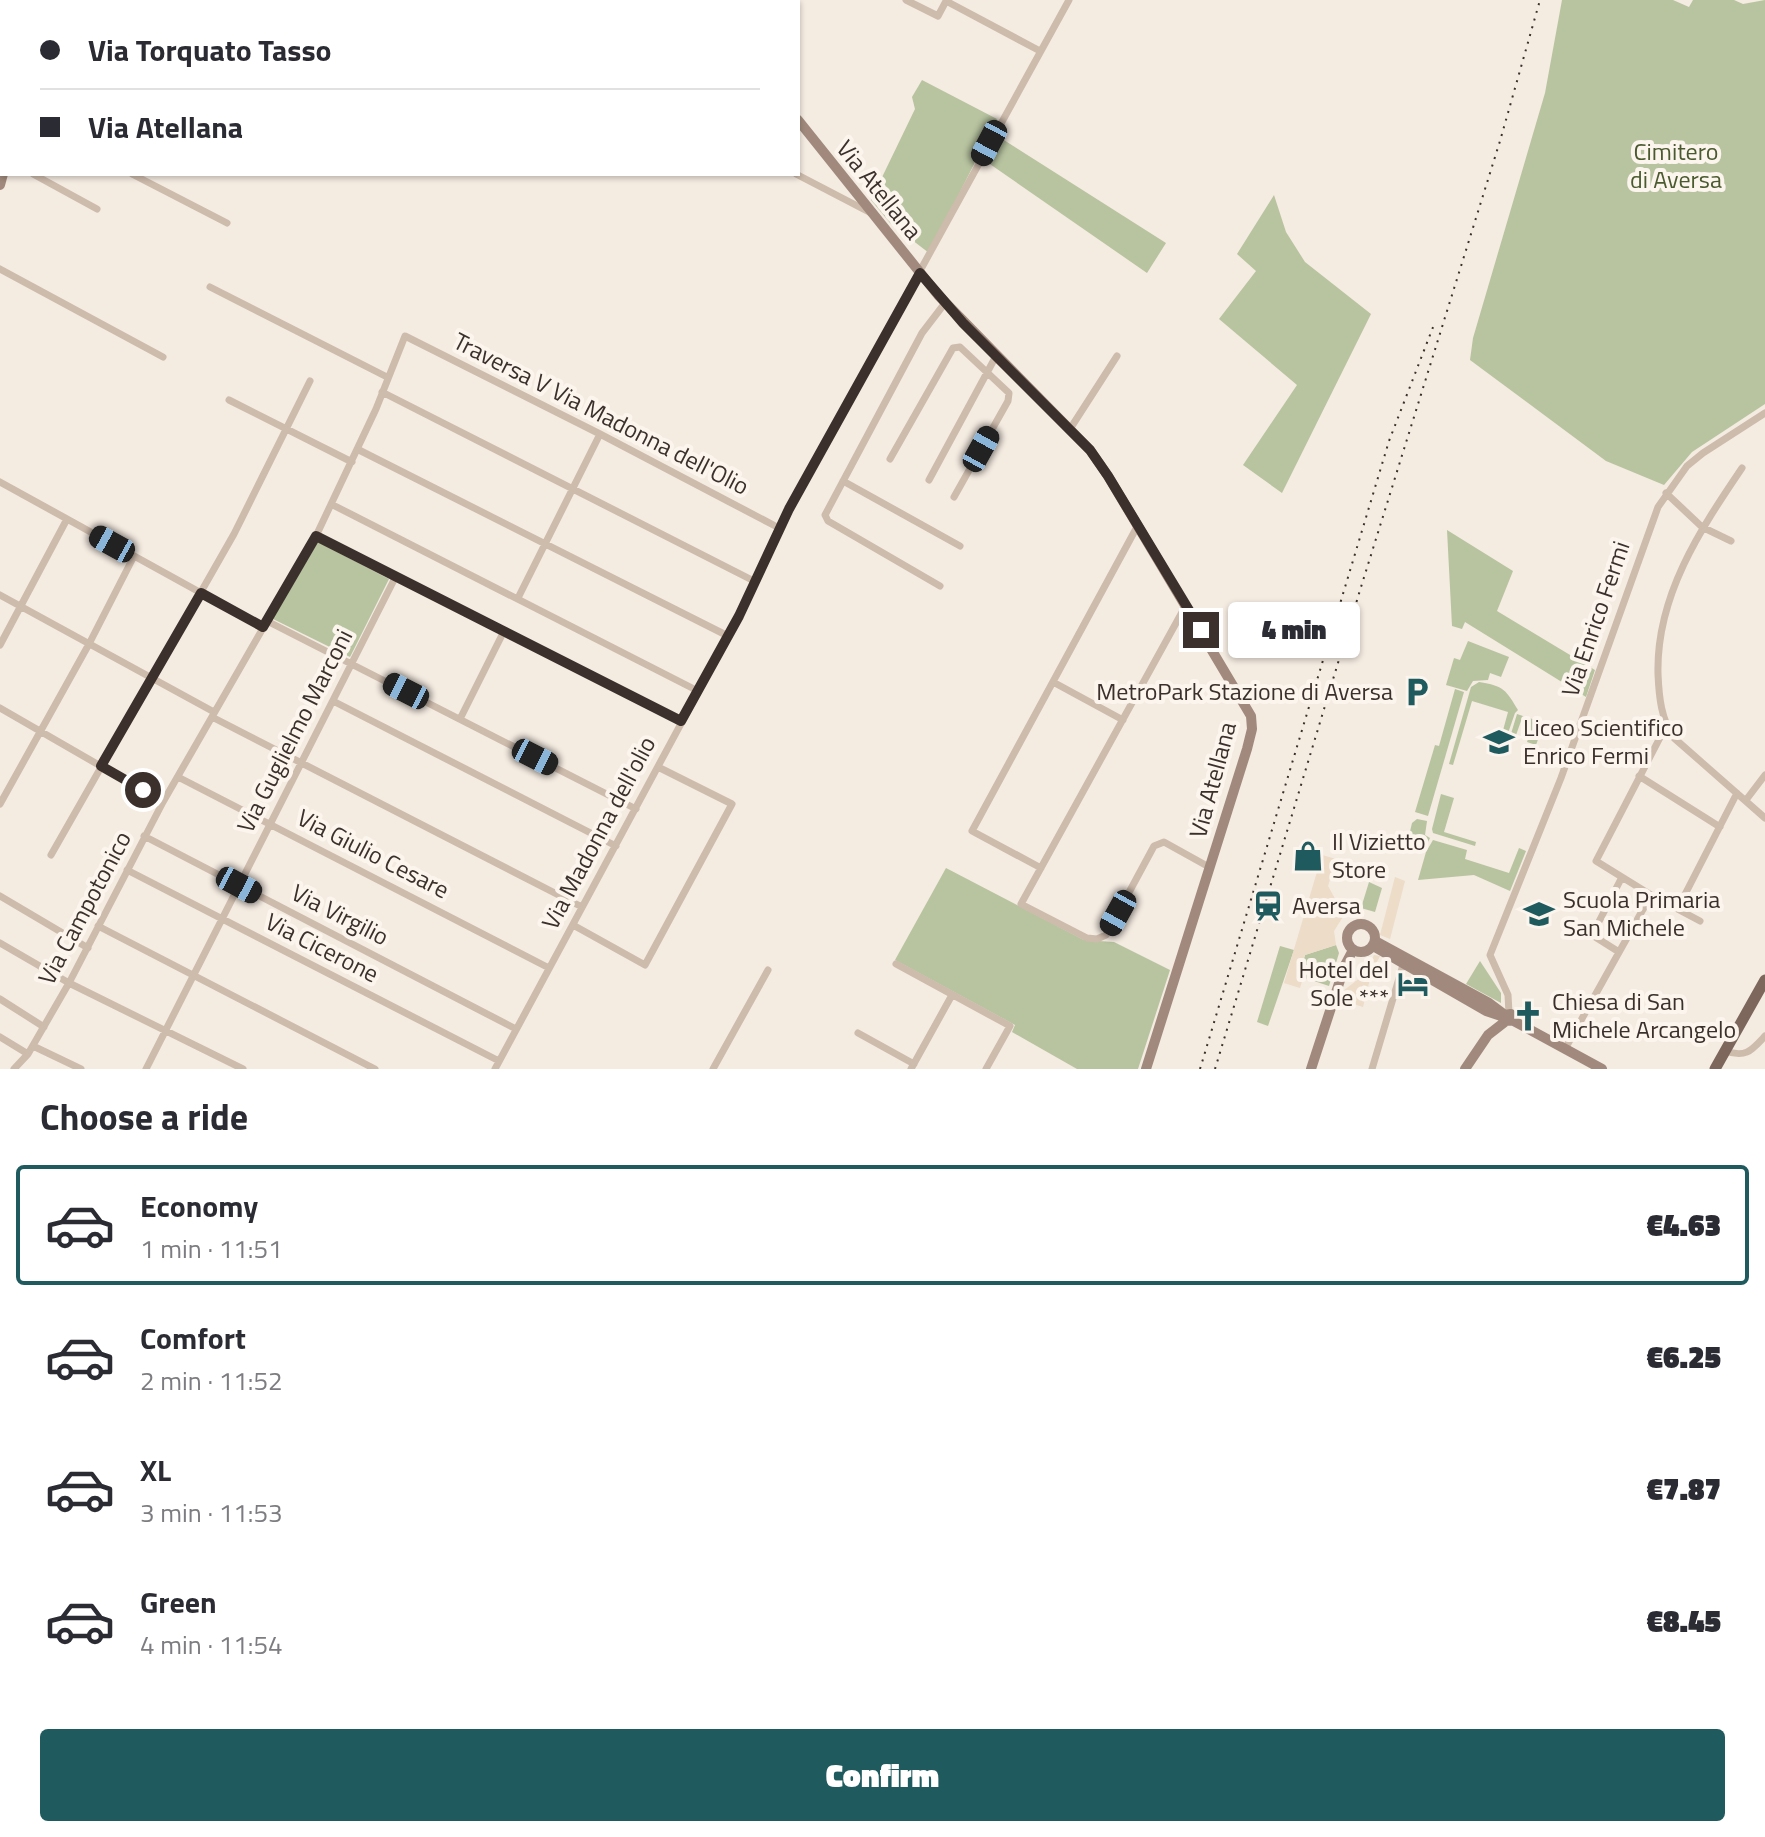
<!DOCTYPE html>
<meta charset="utf-8">
<style>
body{margin:0;font-family:"Titillium Web",sans-serif;background:#f7f7f7;color:#2b2b33;height:100vh;display:flex;flex-direction:column;font-size:30px;white-space:nowrap}
*{box-sizing:border-box;margin:0}
p{font-size:26px;color:#7c7c81}
.icon{flex:none;width:44px;height:44px;fill:none;stroke:currentColor;stroke-width:2;stroke-linecap:round;stroke-linejoin:round}
.map{position:relative;height:1069px;overflow:hidden}
.sheet{display:flex;flex-direction:column;background:#fff;flex:1}
.sheet>*{flex:none}
.top-card{position:absolute;left:0px;top:0px;width:800px;height:176px;box-shadow:0 2px 6px #0004;display:grid;align-content:center;height:176px;padding:0 40px;background:#fff}
.end{position:absolute;width:36px;height:36px;margin:-18px;border:10px solid #3b302b;background:#fff;box-shadow:0 0 0 4px #fff}
.from{border-radius:50%}
.bubble{position:absolute;height:56px;border-radius:8px;background:#fff;box-shadow:0 2px 6px #0004;font-size:26px;font-weight:800;line-height:56px;text-align:center}
.car{position:absolute;width:24px;height:48px;margin:-24px -12px;border-radius:10px;box-shadow:0 0 6px 2px #0007;background:linear-gradient(#222 24%,#8ab4d8 0 40%,#222 0 76%,#8ab4d8 0 86%,#222 0)}
.top-card b{display:flex;align-items:center;gap:28px;height:76px;font-size:30px}
.top-card b+b{border-top:2px solid #e1e1e2}
.top-card i{width:20px;height:20px;background:#2b2b33}
ul{padding:0;list-style:none}
li{display:flex;align-items:center;gap:24px;height:120px;margin:0 16px 12px;padding:0 24px;border:4px solid transparent;border-radius:8px}
li div{flex:1}
li b{display:block;font-size:30px}
li em{font-style:normal;font-weight:800}
li.on{border-color:#1f5a5e}
li>.icon{width:72px;height:72px;stroke-width:1.5}
h2{padding:0 40px;font-size:36px;line-height:96px}
.button{display:flex;gap:16px;margin-top:auto;padding:16px 40px}
.button a{flex:1;height:92px;border-radius:8px;background:#1f5a5e;color:#fff;font-size:32px;font-weight:800;line-height:92px;text-align:center}
.map>svg:first-child{display:block}
.green{fill:#b8c4a0}
.plaza{fill:#ecdcc8}
.lines{fill:none;stroke-linecap:round;stroke-linejoin:round}
.street{stroke:#cdbbac;stroke-width:7}
.secondary{stroke:#a18a7d;stroke-width:10}
.primary{stroke:#7d675c;stroke-width:11}
.rail{stroke:#3b302b;stroke-width:2;stroke-dasharray:2 6;stroke-linecap:butt}
.route{stroke:#3b302b;stroke-width:10}
.labels{text-anchor:middle;stroke-width:8;stroke-linejoin:round;paint-order:stroke}
.park-label{font-size:24px;fill:#4a5a2e;stroke:#fbf5ee}
.street-label{font-size:24px;fill:#3b302b;stroke:#fbf5ee}
.poi-label{font-size:24px;fill:#3b302b;stroke:#fbf5ee;text-anchor:start}
</style>
<div class="map">
<svg width="1765" height="1069" viewBox="0 0 1765 1069">
<rect width="100%" height="100%" fill="#f4ebe1"/>
<path class="green" d="M 1562,0 L 1673,0 L 1689,7 L 1693,0 L 1734,0 L 1743,4 L 1765,0 L 1765,404 L 1692,452 L 1664,485 L 1606,461 L 1470,360 L 1473,338 L 1545,93 Z
M 922,80 L 997,119 L 929,253 L 890,223 L 871,200 L 915,109 L 912,97 Z
M 996,135 L 1166,243 L 1147,273 L 984,160 Z
M 1274,195 L 1286,232 L 1305,262 L 1371,314 L 1282,493 L 1243,465 L 1297,385 L 1219,319 L 1256,271 L 1237,254 Z
M 1447,530 L 1513,571 L 1497,611 L 1595,670 L 1586,697 L 1465,622 L 1462,629 L 1452,626 Z
M 318,542 L 389,579 L 350,657 L 273,619 Z
M 1468,641 L 1509,657 L 1501,677 L 1490,673 L 1488,680 L 1473,681 L 1467,691 L 1446,685 L 1454,658 L 1460,660 Z
M 1479,682 C 1504,686 1506,690 1518,710 L 1515,713 L 1507,736 L 1502,734 L 1508,712 L 1472,701 L 1453,765 L 1449,764 L 1471,687 Z
M 1455,689 L 1464,692 L 1428,816 L 1415,812 L 1435,745 L 1439,746 Z
M 1517,714 L 1557,727 L 1553,739 L 1552,731 L 1542,728 L 1536,745 L 1527,742 L 1531,730 L 1528,729 L 1529,724 L 1521,721 L 1515,738 L 1510,737 Z
M 1441,794 L 1454,798 L 1444,832 L 1476,842 L 1475,846 L 1433,833 L 1432,829 Z
M 1417,819 L 1427,821 L 1425,835 L 1430,838 L 1424,850 L 1407,844 L 1412,823 Z
M 1433,840 L 1467,850 L 1465,859 L 1509,873 L 1519,848 L 1526,851 L 1510,891 L 1474,875 L 1418,880 L 1426,852 Z
M 946,868 L 1084,940 L 1114,942 L 1170,970 L 1138,1069 L 1077,1069 L 1012,1032 L 1015,1025 L 895,960 Z
M 1369,882 L 1382,888 L 1375,912 L 1361,908 Z
M 1336,945 L 1339,953 L 1329,986 L 1299,976 L 1305,955 Z
M 1280,946 L 1294,950 L 1268,1026 L 1257,1022 Z
M 1480,961 L 1501,993 L 1501,1003 L 1466,984 Z"/>
<path class="plaza" d="M 1322,855 L 1336,859 L 1328,886 L 1344,915 L 1334,931 L 1336,945 L 1305,955 L 1299,976 L 1303,978 L 1300,988 L 1284,983 Z
M 1395,877 L 1405,881 L 1390,939 L 1380,935 Z
M 1374,955 L 1380,956 L 1372,971 L 1363,1007 L 1341,1000 L 1343,991 L 1365,974 Z"/>
<g class="lines">
<path class="street" d="M 78,0 L 82,2
M 468,0 L 471,2
M 906,0 L 938,16 L 946,1 L 1040,51
M 541,2 L 542,0
M 755,2 L 756,0
M 33,174 L 97,209
M 132,174 L 227,223
M 796,174 L 869,212
M 0,269 L 163,357
M 210,287 L 387,377
M 382,392 L 754,581
M 229,400 L 352,462
M 1070,429 L 1117,356
M 357,449 L 728,636
M 890,459 L 953,348 L 960,347 L 1009,393 L 1008,401 L 954,497
M 1742,468 C 1700,530 1656,596 1658,674 C 1659,697 1661,719 1674,738 L 1765,818
M 929,480 L 996,356
M 843,481 L 960,546
M 0,482 L 263,627
M 1666,493 L 1702,527 L 1731,541
M 331,504 L 698,691
M 396,576 L 681,721
M 940,586 L 828,521 L 825,515 L 922,333 L 945,303
M 0,595 L 214,712
M 518,598 L 600,434
M 1186,605 L 1021,904 L 1087,938 L 1097,939 L 1106,935 L 1154,846 L 1164,842 L 1209,867
M 267,621 L 636,809
M 0,645 L 67,519
M 1053,682 L 1123,720
M 333,701 L 616,846
M 0,708 L 163,802
M 212,717 L 582,907
M 460,719 L 504,631
M 1666,726 L 1596,861 L 1651,895 L 1700,921
M 1639,776 L 1720,827
M 178,777 L 549,968
M 1746,800 L 1765,775
M 0,804 L 89,644 L 134,556
M 144,836 L 516,1029
M 51,855 L 234,534 L 310,381
M 1041,868 L 972,831 L 1138,525
M 127,870 L 499,1061
M 0,896 L 88,948
M 1678,908 L 1737,793
M 573,925 L 645,965 L 732,804 L 658,767
M 98,926 L 375,1069
M 0,943 L 69,983 L 243,1069
M 1619,952 L 1592,935 L 1622,877
M 896,964 L 1010,1026 L 986,1069
M 0,999 L 44,1027
M 1509,1013 L 1508,995 L 1490,955 L 1561,778 L 1658,507 L 1687,466 L 1703,453 L 1765,413
M 858,1033 L 914,1064
M 0,1037 L 28,1054
M 33,1046 L 81,1069
M 1565,1049 L 1651,895
M 1725,1051 C 1746,1058 1751,1051 1765,1036
M 14,1069 L 28,1054 L 69,983 L 163,802 L 316,536 L 376,409 L 405,336 L 600,434 L 779,528
M 146,1069 L 396,576 L 316,536
M 495,1069 L 739,616 L 789,509 L 1069,0
M 713,1069 L 768,970
M 911,1069 L 952,995
M 1372,1069 L 1403,965"/>
<path class="secondary" d="M 705,0 L 706,2
M 33,2 L 33,0
M 798,120 L 938,295 L 1090,450 L 1108,476 L 1251,716 L 1252,729 L 1247,749 L 1146,1069
M 0,185 L 3,174
M1347 938a14 14 0 1 1 28 0a14 14 0 1 1-28 0Z
M 1375,941 L 1489,1003 L 1505,1015 L 1511,1014 L 1512,1020 L 1506,1021 L 1505,1015
M 1373,946 L 1486,1011 L 1501,1016
M 1512,1020 L 1602,1069
M 1311,1069 L 1345,965 L 1353,950
M 1465,1069 L 1488,1035 L 1506,1021"/>
<path class="primary" d="M 1715,1069 L 1765,980"/>
<path class="rail" d="M 1200,1069 L 1389,441 L 1435,322
M 1215,1069 L 1361,587 L 1500,141 L 1540,0"/>
</g>
<g class="lines">
<path class="route" d="M 143,790 L 101,766 L 201,593 L 263,627 L 316,536 L 681,721 L 739,616 L 789,509 L 920,273 L 963,323 L 1090,450 L 1108,476 L 1201,630"/>
</g>
<defs>
<g id="parking-bare" transform="scale(2.4)"><path d="M-3.5-5.5H1a3.5 3.5 0 0 1 0 7H-1V5.5H-3.5ZM-1-3.4V-.6H.8a1.4 1.4 0 0 0 0-2.8Z" fill="#1f5a5e" stroke="#fbf5ee" stroke-width="2.5" paint-order="stroke"/></g>
<g id="school-bare" transform="scale(2.4)"><path d="M0-5L7-2L0 1L-7-2ZM-4 1L0 2.5L4 1V4Q0 6-4 4Z" fill="#1f5a5e" stroke="#fbf5ee" stroke-width="2.5" paint-order="stroke"/></g>
<g id="shop-bare" transform="scale(2.4)"><path d="M-5-2.5h2.3a2.7 3.5 0 0 1 5.4 0H5L5.5 6h-11ZM-1.5-2.5h3a1.5 2.3 0 0 0-3 0Z" fill="#1f5a5e" stroke="#fbf5ee" stroke-width="2.5" paint-order="stroke"/></g>
<g id="station-bare" transform="scale(2.4)"><path d="M-3-6H3Q5-6 5-4V2Q5 4 3 4L4.5 6H3L1.5 4h-3L-3 6H-4.5L-3 4Q-5 4-5 2V-4Q-5-6-3-6ZM-3.5-4v3h7v-3ZM-3.5 1v1.5H-2V1ZM2 1v1.5H3.5V1Z" fill="#1f5a5e" stroke="#fbf5ee" stroke-width="2.5" paint-order="stroke"/></g>
<g id="hotel-bare" transform="scale(2.4)"><path d="M-6-4.5h1.5V1H6V5H4.5V3h-9V5H-6ZM-4 0a1.8 1.8 0 1 1 3.6 0ZM.5 0V-2.5h3Q6-2.5 6 0Z" fill="#1f5a5e" stroke="#fbf5ee" stroke-width="2.5" paint-order="stroke"/></g>
<g id="church-bare" transform="scale(2.4)"><path d="M-1.2-6h2.4v3.5h3.3v2.4h-3.3V6h-2.4V-.1h-3.3v-2.4h3.3Z" fill="#1f5a5e" stroke="#fbf5ee" stroke-width="2.5" paint-order="stroke"/></g>
</defs>
<g fill-rule="evenodd">
<use href="#parking-bare" x="1417" y="692"/>
<use href="#school-bare" x="1499" y="742"/>
<use href="#shop-bare" x="1308" y="856"/>
<use href="#station-bare" x="1268" y="906"/>
<use href="#school-bare" x="1539" y="914"/>
<use href="#hotel-bare" x="1413" y="984"/>
<use href="#church-bare" x="1528" y="1016"/>
</g>
<g class="labels">
<g class="park-label">
<text x="1676" y="160">Cimitero<tspan x="1676" dy="28">di Aversa</tspan></text>
</g>
<g class="street-label">
<text transform="translate(879 190) rotate(51)" y="8">Via Atellana</text>
<text transform="translate(601 414) rotate(27)" y="8">Traversa V Via Madonna dell'Olio</text>
<text transform="translate(1596 619) rotate(-71)" y="8">Via Enrico Fermi</text>
<text transform="translate(295 731) rotate(-63)" y="8">Via Guglielmo Marconi</text>
<text transform="translate(1213 780) rotate(-75)" y="8">Via Atellana</text>
<text transform="translate(599 833) rotate(-62)" y="8">Via Madonna dell'olio</text>
<text transform="translate(373 854) rotate(27)" y="8">Via Giulio Cesare</text>
<text transform="translate(85 908) rotate(-62)" y="8">Via Campotonico</text>
<text transform="translate(340 915) rotate(27)" y="8">Via Virgilio</text>
<text transform="translate(322 948) rotate(27)" y="8">Via Cicerone</text>
</g>
<g class="poi-label">
<text x="1393" y="700" text-anchor="end">MetroPark Stazione di Aversa</text>
<text x="1523" y="736">Liceo Scientifico<tspan x="1523" dy="28">Enrico Fermi</tspan></text>
<text x="1332" y="850">Il Vizietto<tspan x="1332" dy="28">Store</tspan></text>
<text x="1563" y="908">Scuola Primaria<tspan x="1563" dy="28">San Michele</tspan></text>
<text x="1292" y="914">Aversa</text>
<text x="1389" y="978" text-anchor="end">Hotel del<tspan x="1389" dy="28">Sole ***</tspan></text>
<text x="1552" y="1010">Chiesa di San<tspan x="1552" dy="28">Michele Arcangelo</tspan></text>
</g>
</g>
</svg>
<i class="end from" style="left:143px;top:790px"></i>
<i class="end" style="left:1201px;top:630px"></i>
<div class="bubble" style="left:1228px;top:602px;width:132px">4 min</div>
<i class="car" style="left:989px;top:143px;rotate:208deg"></i>
<i class="car" style="left:981px;top:449px;rotate:29deg"></i>
<i class="car" style="left:112px;top:544px;rotate:299deg"></i>
<i class="car" style="left:406px;top:691px;rotate:297deg"></i>
<i class="car" style="left:535px;top:757px;rotate:117deg"></i>
<i class="car" style="left:239px;top:885px;rotate:118deg"></i>
<i class="car" style="left:1118px;top:913px;rotate:209deg"></i>
<div class="top-card">
<b><i class="from"></i>Via Torquato Tasso</b>
<b><i></i>Via Atellana</b>
</div>
</div>
<section class="sheet">
<h2>Choose a ride</h2>
<ul>
<li class="on"><svg class="icon" aria-label="car" viewBox="0 0 24 24"><path d="M5 17H2v-5l4-1 3-4h7l3 4 3 1v5h-3M9 17h6M6 11h13"/><circle cx="7" cy="17" r="2"/><circle cx="17" cy="17" r="2"/></svg><div><b>Economy</b><p>1 min · 11:51</p></div><em>€4.63</em></li>
<li><svg class="icon" aria-label="car" viewBox="0 0 24 24"><path d="M5 17H2v-5l4-1 3-4h7l3 4 3 1v5h-3M9 17h6M6 11h13"/><circle cx="7" cy="17" r="2"/><circle cx="17" cy="17" r="2"/></svg><div><b>Comfort</b><p>2 min · 11:52</p></div><em>€6.25</em></li>
<li><svg class="icon" aria-label="car" viewBox="0 0 24 24"><path d="M5 17H2v-5l4-1 3-4h7l3 4 3 1v5h-3M9 17h6M6 11h13"/><circle cx="7" cy="17" r="2"/><circle cx="17" cy="17" r="2"/></svg><div><b>XL</b><p>3 min · 11:53</p></div><em>€7.87</em></li>
<li><svg class="icon" aria-label="car" viewBox="0 0 24 24"><path d="M5 17H2v-5l4-1 3-4h7l3 4 3 1v5h-3M9 17h6M6 11h13"/><circle cx="7" cy="17" r="2"/><circle cx="17" cy="17" r="2"/></svg><div><b>Green</b><p>4 min · 11:54</p></div><em>€8.45</em></li>
</ul>
<div class="button"><a>Confirm</a></div>
</section>
